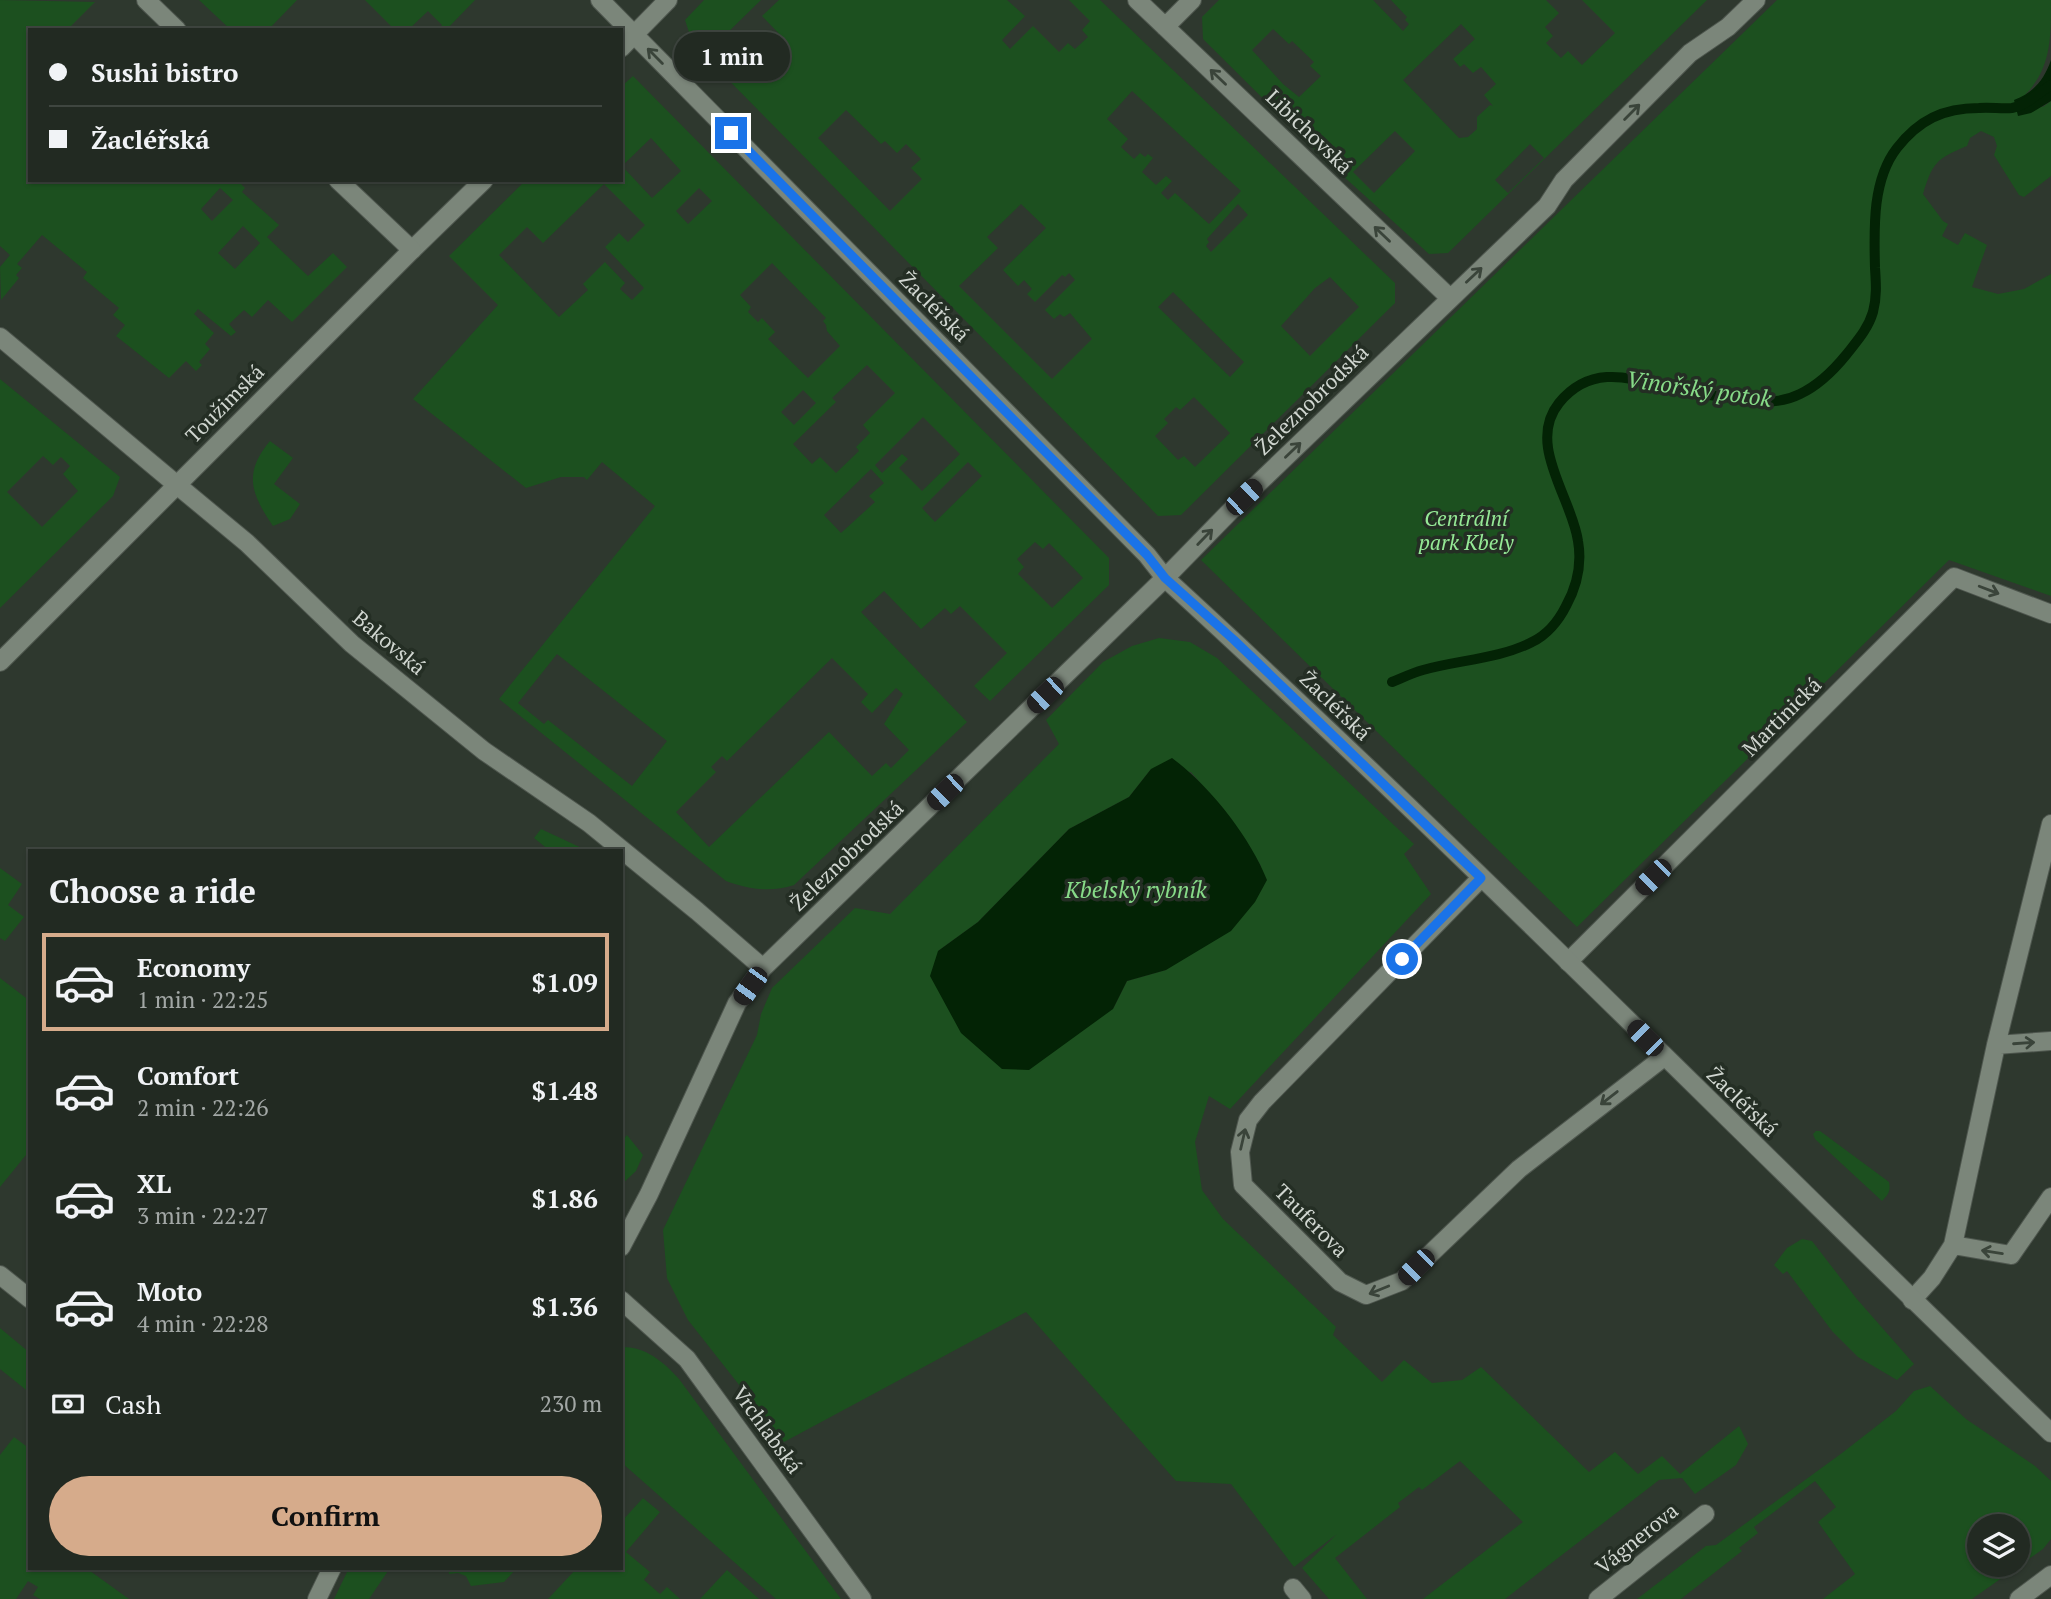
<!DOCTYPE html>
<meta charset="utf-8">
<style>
body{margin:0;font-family:"PT Serif",serif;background:#2a322a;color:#f1f3f6;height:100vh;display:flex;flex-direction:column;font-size:26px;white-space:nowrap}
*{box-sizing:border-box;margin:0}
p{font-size:23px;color:#a2a7a5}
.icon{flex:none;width:38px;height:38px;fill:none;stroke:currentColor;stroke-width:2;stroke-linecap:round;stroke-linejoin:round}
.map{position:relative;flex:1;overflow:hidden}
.details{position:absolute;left:28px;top:849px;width:595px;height:721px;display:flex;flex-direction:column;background:#222a22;border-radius:0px;box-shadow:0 2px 5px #0004,0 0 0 2px #3f4640}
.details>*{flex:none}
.top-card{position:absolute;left:28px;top:28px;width:595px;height:154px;border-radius:0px;box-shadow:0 2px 5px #0004,0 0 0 2px #3f4640;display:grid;align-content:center;height:154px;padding:0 21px;background:#222a22}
.tools{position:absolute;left:1967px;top:1514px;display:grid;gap:14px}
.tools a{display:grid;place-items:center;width:63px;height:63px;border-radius:50%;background:#222a22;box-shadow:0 2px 5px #0004,0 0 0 2px #3f4640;font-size:35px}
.end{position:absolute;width:32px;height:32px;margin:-16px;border:9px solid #1a73e8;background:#fff;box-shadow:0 0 0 4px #fff}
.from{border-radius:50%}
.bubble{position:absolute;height:49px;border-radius:24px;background:#222a22;box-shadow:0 2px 5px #0004,0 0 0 2px #3f4640;font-size:23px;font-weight:700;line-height:49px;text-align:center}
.car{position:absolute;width:21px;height:42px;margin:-21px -10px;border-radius:9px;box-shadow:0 0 5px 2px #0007;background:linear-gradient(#222 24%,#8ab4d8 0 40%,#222 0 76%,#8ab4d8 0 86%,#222 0)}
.top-card b{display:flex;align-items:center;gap:24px;height:66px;font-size:26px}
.top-card b+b{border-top:2px solid #3f4640}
.top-card i{width:18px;height:18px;background:#f1f3f6}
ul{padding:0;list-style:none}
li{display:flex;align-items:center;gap:21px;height:98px;margin:0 14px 10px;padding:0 7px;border:4px solid transparent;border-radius:0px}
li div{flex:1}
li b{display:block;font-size:26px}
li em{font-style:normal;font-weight:700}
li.current{border-color:#d6ab8b}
li>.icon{width:63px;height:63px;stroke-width:1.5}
h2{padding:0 21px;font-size:32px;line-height:84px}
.pay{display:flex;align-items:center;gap:18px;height:77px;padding:0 21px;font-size:26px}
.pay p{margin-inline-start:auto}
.cta{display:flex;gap:14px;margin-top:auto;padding:14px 21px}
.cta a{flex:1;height:80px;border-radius:42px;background:#d6ab8b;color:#111;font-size:28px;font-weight:700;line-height:80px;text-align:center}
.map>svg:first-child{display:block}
.green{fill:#1c501f;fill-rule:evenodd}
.water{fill:#032305}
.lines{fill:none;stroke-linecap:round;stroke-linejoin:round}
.stream{stroke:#032305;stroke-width:10}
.minor-casing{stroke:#4e564e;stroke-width:20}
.tertiary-casing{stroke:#4e564e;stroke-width:20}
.minor{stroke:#7b867a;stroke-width:18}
.tertiary{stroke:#7b867a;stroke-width:18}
.oneway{stroke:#3a443a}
.route{stroke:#1a73e8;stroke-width:9}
.labels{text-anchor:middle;stroke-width:7;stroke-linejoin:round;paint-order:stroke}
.street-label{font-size:21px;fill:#d0d6d0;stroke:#242e24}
.park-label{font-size:21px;font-style:italic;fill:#95e996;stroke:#242e24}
.water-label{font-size:23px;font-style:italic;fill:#87db88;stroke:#242e24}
</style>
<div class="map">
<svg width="2051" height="1599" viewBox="0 0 2051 1599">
<rect width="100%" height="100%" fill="#2e382e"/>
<path class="green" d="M 0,0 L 95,2 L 67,30 L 30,30 L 30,180 L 237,180 L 245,188 L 242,192 L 279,225 L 267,237 L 308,276 L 333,253 L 347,267 L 292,322 L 268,300 L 252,317 L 244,310 L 229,324 L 236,332 L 231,336 L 198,309 L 194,314 L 214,333 L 205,344 L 210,349 L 199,362 L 202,365 L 196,371 L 186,361 L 169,378 L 116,336 L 125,325 L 113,315 L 119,308 L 83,278 L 87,272 L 42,235 L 17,264 L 22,268 L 16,275 L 19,278 L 1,300 L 0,267 L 10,255 L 0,246 ZM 220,188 L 233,200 L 212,221 L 201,209 ZM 243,226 L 260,243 L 235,269 L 218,253 Z
M 199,0 L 297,0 L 268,30 L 231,30 Z
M 365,0 L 475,0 L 446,30 L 438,30 L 442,25 L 428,11 L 408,30 L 395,30 Z
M 704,0 L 761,0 L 721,39 L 756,75 L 789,44 L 762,16 L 779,0 L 1007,0 L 1025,16 L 1002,40 L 1010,49 L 1033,26 L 1059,52 L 1068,43 L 1075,49 L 1088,37 L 1082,30 L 1090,21 L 1069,0 L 1100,0 L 1395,283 L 1395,303 L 1181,515 L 1158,516 L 693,44 L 685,20 ZM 1132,91 L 1241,191 L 1209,224 L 1175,193 L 1168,200 L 1161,193 L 1172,181 L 1166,176 L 1156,185 L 1142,172 L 1153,158 L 1148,154 L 1145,157 L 1140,153 L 1134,159 L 1121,147 L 1128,139 L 1107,119 ZM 846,110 L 881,144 L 885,141 L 897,153 L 906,144 L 921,159 L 911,168 L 922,179 L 890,211 L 818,138 ZM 1021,204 L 1046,228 L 1003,270 L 1018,286 L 1024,280 L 1032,289 L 1027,294 L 1035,302 L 1062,275 L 1065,277 L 1069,273 L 1075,280 L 1045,310 L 1054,319 L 1060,314 L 1064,317 L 1070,313 L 1092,339 L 1052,379 L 959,286 L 998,248 L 987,237 ZM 1238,204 L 1248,215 L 1211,252 L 1206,246 L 1209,242 L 1207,239 ZM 1330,277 L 1359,307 L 1310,356 L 1281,326 L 1315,288 ZM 1173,292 L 1244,362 L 1230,377 L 1158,307 ZM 1194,397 L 1230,433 L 1195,467 L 1184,456 L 1178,460 L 1155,436 L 1168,423 L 1164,419 L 1176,407 L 1180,410 Z
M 1219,0 L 1373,0 L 1403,31 L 1409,24 L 1405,20 L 1407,17 L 1391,0 L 1546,0 L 1559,13 L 1545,27 L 1553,36 L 1546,43 L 1561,58 L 1568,51 L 1582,65 L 1615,33 L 1582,0 L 1707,0 L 1448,253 L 1429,254 L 1320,155 L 1203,39 L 1202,17 ZM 1461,24 L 1475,39 L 1453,59 L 1460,67 L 1464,64 L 1473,73 L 1481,67 L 1496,84 L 1484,95 L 1493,106 L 1490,105 L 1477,117 L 1477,129 L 1468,137 L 1459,138 L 1403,80 ZM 1273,29 L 1289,44 L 1292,41 L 1314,62 L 1310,66 L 1321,76 L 1299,97 L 1283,84 L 1252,50 ZM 1395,131 L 1415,151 L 1374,193 L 1353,172 ZM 1530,144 L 1544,158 L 1508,193 L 1495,180 Z
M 1777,0 L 2051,0 C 2051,40 2051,69 2024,96 L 2043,107 L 2051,101 L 2051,176 L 2024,197 L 2019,195 L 1994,155 L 1997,146 L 1994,137 L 1981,131 L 1970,138 L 1967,146 C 1936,159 1933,162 1923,194 L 1943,221 L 1948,224 L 1942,236 L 1958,245 L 1965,233 L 1987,245 L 1972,287 L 1998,294 L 2024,289 L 2051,274 L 2051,596 L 1949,560 L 1577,927 L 1201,560 Z
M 633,76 L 1109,558 L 1109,585 L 990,701 L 974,686 L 1007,653 L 960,606 L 951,614 L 945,608 L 921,629 L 884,591 L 861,612 L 967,722 L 794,885 C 770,893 749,889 726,881 L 499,699 L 655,506 L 602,462 L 587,480 L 584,477 L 561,477 L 526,488 L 413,399 L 498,305 L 449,256 L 526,180 L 621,180 L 621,87 ZM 651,138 L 681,171 L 652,198 L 622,166 ZM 604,184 L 645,225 L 628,242 L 619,233 L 605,247 L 644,288 L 632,300 L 620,289 L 625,283 L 605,262 L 583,284 L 588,290 L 559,317 L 499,255 L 527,227 L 543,243 ZM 699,188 L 712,201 L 688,224 L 676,211 ZM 772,263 L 826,318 L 823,321 L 826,325 L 827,331 L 840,346 L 808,378 L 768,339 L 775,332 L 762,318 L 758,322 L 748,312 L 751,307 L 740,295 ZM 867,365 L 895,393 L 863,425 L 870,433 L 856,447 L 859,451 L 836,473 L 820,457 L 812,464 L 793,444 L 836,402 L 832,398 ZM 803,390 L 816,403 L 794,425 L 781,412 ZM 923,417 L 960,454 L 922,491 L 899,468 L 908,459 L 902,454 L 882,473 L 875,465 ZM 968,462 L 982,476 L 935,522 L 922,508 ZM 871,469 L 884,483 L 869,496 L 875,502 L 841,533 L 824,515 ZM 1035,542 L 1043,549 L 1049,543 L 1083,578 L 1052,608 L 1018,574 L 1024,567 L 1017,559 ZM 557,654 L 667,741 L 632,786 L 548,720 L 544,724 L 518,703 ZM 832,658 L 868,694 L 861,702 L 872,713 L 896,688 L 903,694 L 884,724 L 909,750 L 891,768 L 886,763 L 872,776 L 829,732 L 709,847 L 676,812 L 716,772 L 711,767 L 722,756 L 727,761 Z
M 0,379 L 120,477 L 113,496 L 0,608 ZM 43,456 L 53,465 L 61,457 L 70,466 L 63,474 L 78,491 L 42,527 L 7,492 Z
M 270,441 L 293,458 L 274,484 L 300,504 L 290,519 L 273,526 C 251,494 243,473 270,441 Z
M 1159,638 L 1190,642 L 1217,658 L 1414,844 L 1404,854 L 1431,894 L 1230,1109 L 1209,1096 L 1195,1142 L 1202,1190 L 1223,1219 L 1336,1327 L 1333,1335 L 1382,1382 L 1404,1360 L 1432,1383 L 1462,1380 L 1481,1367 L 1589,1472 L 1615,1452 L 1638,1474 L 1662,1456 L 1680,1474 L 1739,1426 L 1748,1444 L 1736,1465 L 1695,1494 L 1682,1478 L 1659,1480 L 1505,1599 L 1423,1599 L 1523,1522 L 1460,1461 L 1422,1490 L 1419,1487 L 1398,1503 L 1400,1507 L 1335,1558 L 1367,1599 L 1329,1599 L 1302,1568 L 1337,1534 L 1294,1567 L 1231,1484 L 1176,1481 L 1026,1312 L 784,1442 L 688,1320 L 667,1278 L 663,1230 L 757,1035 L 761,1014 L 772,988 L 855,908 L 890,914 L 1059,744 L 1046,720 L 1103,662 L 1132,646 ZM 1151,769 L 1191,772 L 1232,820 L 1261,866 L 1166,970 L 1127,981 L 1113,1009 L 938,951 L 978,922 L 1069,829 L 1129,797 Z
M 541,829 L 586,850 L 549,850 L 534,838 Z
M 0,868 L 22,884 L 8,905 L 24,917 L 5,941 L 0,938 Z
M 0,978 L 30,1001 L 30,1150 L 0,1187 Z
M 1816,1131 L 1820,1131 L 1889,1182 C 1891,1191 1888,1195 1882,1201 L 1815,1139 L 1813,1134 Z
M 627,1135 L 643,1155 L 636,1171 L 621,1185 L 621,1142 Z
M 1802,1239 L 1812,1241 L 1856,1298 L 1914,1364 L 1897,1380 L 1858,1357 L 1832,1331 L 1787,1271 L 1783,1274 L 1774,1265 L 1787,1248 Z
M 0,1328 L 30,1353 L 30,1393 L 0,1369 Z
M 621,1347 C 645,1346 664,1362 679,1379 L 841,1599 L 776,1599 L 621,1462 Z
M 1930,1386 L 1966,1419 L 2035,1466 L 2051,1481 L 2051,1539 L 2043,1549 L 1972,1599 L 1823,1599 L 1855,1574 L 1818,1522 L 1836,1507 L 1815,1481 L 1754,1527 L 1758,1533 L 1739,1548 L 1742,1551 L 1681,1599 L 1637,1599 L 1706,1546 L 1716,1545 L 1842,1453 L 1896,1411 L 1914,1391 ZM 1979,1526 L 2018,1526 L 2018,1564 L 1979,1564 Z
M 14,1437 L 30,1449 L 30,1568 L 86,1568 L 129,1599 L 40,1599 L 33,1595 L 38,1587 L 28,1581 L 16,1599 L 0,1599 L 0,1455 Z
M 643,1498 L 660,1512 L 626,1552 L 650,1572 L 644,1580 L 660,1594 L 667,1587 L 680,1599 L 548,1599 L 577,1568 L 621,1568 L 621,1522 Z
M 349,1568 L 390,1568 L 369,1599 L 334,1599 Z
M 448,1568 L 517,1568 L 504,1582 L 471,1586 L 466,1576 L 458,1573 L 449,1574 Z
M 727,1570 L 759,1599 L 700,1599 Z"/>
<path class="water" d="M 2051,60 L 2051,101 L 2031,113 L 2018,116 L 2014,100 C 2034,92 2044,80 2051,60 Z
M 1172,758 C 1209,785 1250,837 1267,880 L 1255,902 L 1231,931 L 1166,970 L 1127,981 L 1113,1009 L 1029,1070 L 1002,1069 L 961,1033 L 930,976 L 938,951 L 978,922 L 1069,829 L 1129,797 L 1151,769 Z"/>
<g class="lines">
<path class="stream" d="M 1392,682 C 1402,678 1412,673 1423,670 C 1458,660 1499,659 1532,642 C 1547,635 1559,620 1566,606 C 1577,586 1582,564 1578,541 C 1572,498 1526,444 1559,403 C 1595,359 1639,382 1684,391 C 1701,395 1718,396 1734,398 C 1757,402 1778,405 1800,394 C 1819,385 1833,371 1846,355 C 1857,341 1868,329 1873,312 C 1877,297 1876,283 1875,268 C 1874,229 1872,180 1897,148 C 1919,120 1943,108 1979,108 C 1990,107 2002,109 2012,108 C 2025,106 2040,92 2051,85"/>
<g class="minor-casing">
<path id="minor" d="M 600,0 L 1147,555 L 1165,578 L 1244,497 L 1547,206 L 1564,180 L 1690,53 L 1728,27 L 1756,0
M 1137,0 L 1450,298
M 1165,27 L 1192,0
M 621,48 L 668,0
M 412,250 L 484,180
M 0,337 L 177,485
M 1481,878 L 1262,1102 L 1248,1120 L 1240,1152 L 1243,1185 L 1340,1282 L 1366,1295 L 1402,1281 L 1519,1169 L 1664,1057
M 1568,962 L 1954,577 L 2051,614
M 1996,1045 L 2051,1041
M 1953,1245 L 2011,1255 L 2051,1197
M 1912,1300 L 1932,1278 L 1953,1245 L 1996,1045 L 2051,824
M 1293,1588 L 1302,1599
M 317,1599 L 332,1568
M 1598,1599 L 1705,1514
M 2019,1599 L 2051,1575"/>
</g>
<g class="tertiary-casing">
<path id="tertiary" d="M 146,0 L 177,30
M 177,485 L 247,543 L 352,644 L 484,751 L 589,823 L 697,911 L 763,968
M 0,662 L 412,250 L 338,180
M 621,1247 L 649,1194 L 737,1003 L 763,968 L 1165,578 C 1468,855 1755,1149 2051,1433
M 0,1275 L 30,1299
M 621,1300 L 687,1359 L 862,1599"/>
</g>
<use href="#minor" class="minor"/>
<use href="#tertiary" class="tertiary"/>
</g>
<defs><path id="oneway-shaft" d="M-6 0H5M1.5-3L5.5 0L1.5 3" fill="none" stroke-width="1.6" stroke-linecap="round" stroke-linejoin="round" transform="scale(1.75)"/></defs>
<g class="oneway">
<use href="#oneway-shaft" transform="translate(655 56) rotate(-135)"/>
<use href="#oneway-shaft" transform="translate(1218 77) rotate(-136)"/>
<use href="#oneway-shaft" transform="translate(1632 112) rotate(-45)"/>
<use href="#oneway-shaft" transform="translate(1382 234) rotate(-136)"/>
<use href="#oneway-shaft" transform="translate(1474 275) rotate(-43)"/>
<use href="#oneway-shaft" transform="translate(1293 450) rotate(-44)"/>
<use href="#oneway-shaft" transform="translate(1205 537) rotate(-46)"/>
<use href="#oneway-shaft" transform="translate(1989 590) rotate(21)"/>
<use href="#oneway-shaft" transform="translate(2024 1043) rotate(-4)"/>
<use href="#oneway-shaft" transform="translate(1609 1098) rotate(142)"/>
<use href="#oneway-shaft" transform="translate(1243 1139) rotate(-77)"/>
<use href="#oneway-shaft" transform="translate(1992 1252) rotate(-171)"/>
<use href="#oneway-shaft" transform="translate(1379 1290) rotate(158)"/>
</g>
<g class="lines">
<path class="route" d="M 731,133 L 1147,555 L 1165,578 L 1234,640 L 1481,878 L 1402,959"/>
</g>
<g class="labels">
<g class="street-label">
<text transform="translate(1309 132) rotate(44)" y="7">Libichovská</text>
<text transform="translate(934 307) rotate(45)" y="7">Žacléřská</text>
<text transform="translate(1312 400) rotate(-44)" y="7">Železnobrodská</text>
<text transform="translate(225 404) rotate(-45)" y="7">Toužimská</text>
<text transform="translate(389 643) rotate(40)" y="7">Bakovská</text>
<text transform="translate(1335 706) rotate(44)" y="7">Žacléřská</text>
<text transform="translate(1782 717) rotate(-45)" y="7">Martinická</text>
<text transform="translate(847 856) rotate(-44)" y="7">Železnobrodská</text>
<text transform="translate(1742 1102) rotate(44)" y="7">Žacléřská</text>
<text transform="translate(1311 1221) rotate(45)" y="7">Tauferova</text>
<text transform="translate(767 1430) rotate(54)" y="7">Vrchlabská</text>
<text transform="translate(1637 1539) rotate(-39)" y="7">Vágnerova</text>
</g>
<g class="park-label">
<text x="1466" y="526">Centrální<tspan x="1466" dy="24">park Kbely</tspan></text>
</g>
<g class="water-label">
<text transform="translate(1699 389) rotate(8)" y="8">Vinořský potok</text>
<text x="1136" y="898">Kbelský rybník</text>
</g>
</g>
</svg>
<div class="tools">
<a><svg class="icon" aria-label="layers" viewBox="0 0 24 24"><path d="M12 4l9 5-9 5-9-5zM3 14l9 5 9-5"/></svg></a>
</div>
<i class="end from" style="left:1402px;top:959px"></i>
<i class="end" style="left:731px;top:133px"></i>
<div class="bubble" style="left:674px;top:32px;width:116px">1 min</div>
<i class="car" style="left:1244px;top:497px;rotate:46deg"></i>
<i class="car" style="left:1045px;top:695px;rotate:226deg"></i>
<i class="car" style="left:945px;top:792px;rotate:226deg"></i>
<i class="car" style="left:1653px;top:877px;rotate:225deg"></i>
<i class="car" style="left:750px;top:986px;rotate:216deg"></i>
<i class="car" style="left:1645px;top:1038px;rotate:315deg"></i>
<i class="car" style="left:1416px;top:1267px;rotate:225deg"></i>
<div class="top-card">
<b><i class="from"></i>Sushi bistro</b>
<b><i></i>Žacléřská</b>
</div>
<section class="details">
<h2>Choose a ride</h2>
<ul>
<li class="current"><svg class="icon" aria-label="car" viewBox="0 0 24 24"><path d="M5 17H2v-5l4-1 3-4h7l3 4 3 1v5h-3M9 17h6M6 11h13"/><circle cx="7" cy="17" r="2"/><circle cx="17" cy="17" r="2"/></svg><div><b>Economy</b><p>1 min · 22:25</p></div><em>$1.09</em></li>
<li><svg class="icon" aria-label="car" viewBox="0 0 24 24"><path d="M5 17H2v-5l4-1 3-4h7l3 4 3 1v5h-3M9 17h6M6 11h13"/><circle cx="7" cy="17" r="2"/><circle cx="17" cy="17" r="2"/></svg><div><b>Comfort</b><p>2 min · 22:26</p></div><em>$1.48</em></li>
<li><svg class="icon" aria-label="car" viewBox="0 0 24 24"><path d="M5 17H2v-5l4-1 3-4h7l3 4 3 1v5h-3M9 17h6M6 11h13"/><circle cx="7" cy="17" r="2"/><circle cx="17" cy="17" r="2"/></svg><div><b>XL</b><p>3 min · 22:27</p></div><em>$1.86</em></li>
<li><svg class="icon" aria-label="car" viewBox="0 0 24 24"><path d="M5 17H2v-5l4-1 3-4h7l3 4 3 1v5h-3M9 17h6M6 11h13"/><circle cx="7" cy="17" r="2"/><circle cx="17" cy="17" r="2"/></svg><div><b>Moto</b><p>4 min · 22:28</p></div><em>$1.36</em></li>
</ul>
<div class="pay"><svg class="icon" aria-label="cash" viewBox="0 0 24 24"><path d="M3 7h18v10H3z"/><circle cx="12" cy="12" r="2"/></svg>Cash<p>230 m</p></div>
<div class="cta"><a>Confirm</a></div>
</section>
</div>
